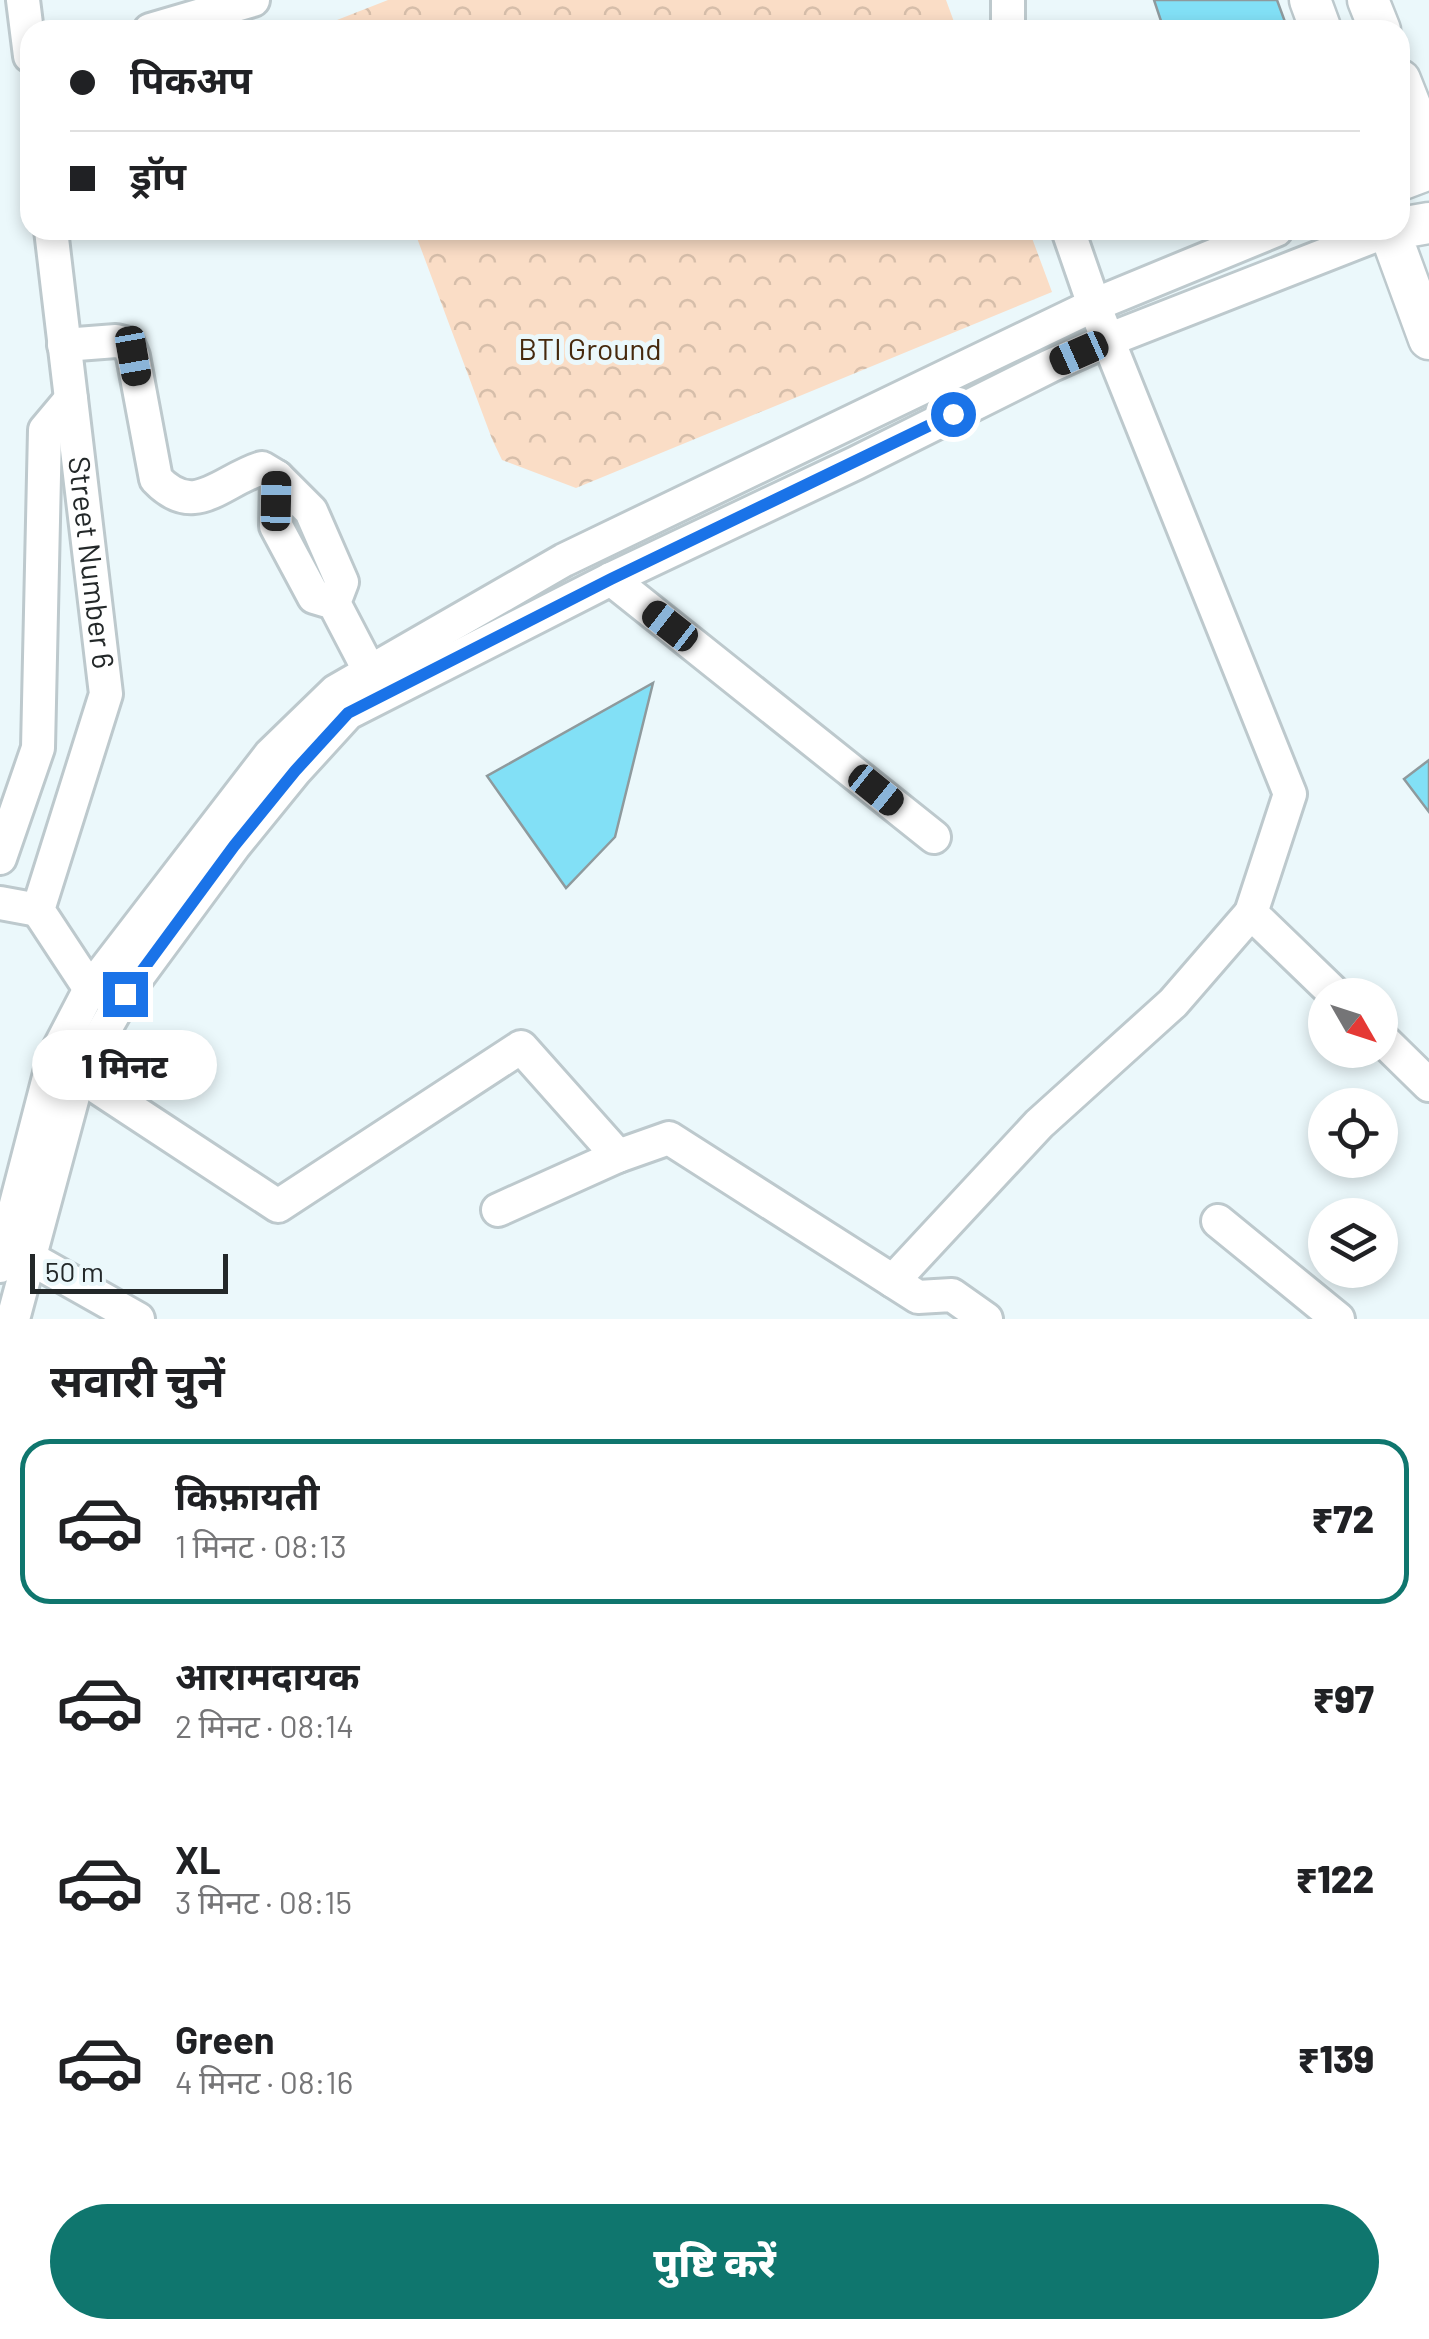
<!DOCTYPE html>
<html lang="hi">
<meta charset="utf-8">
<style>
body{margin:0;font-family:Barlow,"Noto Sans Devanagari",sans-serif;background:#f6f6f6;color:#202124;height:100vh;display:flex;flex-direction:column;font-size:38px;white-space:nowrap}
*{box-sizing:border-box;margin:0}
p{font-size:32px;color:#757577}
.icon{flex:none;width:55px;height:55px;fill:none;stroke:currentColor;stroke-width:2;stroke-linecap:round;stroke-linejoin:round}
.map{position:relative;height:1319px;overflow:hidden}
.drawer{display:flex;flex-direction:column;background:#fff;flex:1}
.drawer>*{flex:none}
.banner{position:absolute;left:20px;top:20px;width:1390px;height:220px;border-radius:30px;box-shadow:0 5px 15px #0003;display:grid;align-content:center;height:220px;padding:0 50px;background:#fff}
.needle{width:65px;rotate:129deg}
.tools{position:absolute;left:1308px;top:978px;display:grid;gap:20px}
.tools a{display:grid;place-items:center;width:90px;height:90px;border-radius:50%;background:#fff;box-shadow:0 5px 15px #0003;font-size:50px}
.scale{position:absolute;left:30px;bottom:25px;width:198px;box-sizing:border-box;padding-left:10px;border:5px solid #232829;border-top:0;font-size:28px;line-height:35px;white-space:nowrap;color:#232829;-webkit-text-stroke:8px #ebf8fb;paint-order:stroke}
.end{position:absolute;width:45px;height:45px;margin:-22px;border:12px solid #1a73e8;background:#fff;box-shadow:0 0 0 5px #fff}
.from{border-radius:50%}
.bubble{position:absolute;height:70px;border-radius:35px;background:#fff;box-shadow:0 5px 15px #0003;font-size:32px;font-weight:800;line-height:70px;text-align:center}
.car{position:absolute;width:30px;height:60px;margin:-30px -15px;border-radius:12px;box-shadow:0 0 8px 2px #0007;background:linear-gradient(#222 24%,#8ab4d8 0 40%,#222 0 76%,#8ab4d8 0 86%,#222 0)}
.banner b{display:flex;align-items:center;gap:35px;height:95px;font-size:38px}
.banner b+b{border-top:2px solid #e0e0e0}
.banner i{width:25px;height:25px;background:#202124}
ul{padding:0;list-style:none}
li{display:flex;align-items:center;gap:30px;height:165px;margin:0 20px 15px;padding:0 30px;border:5px solid transparent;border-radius:30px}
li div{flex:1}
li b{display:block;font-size:38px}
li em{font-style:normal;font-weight:800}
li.active{border-color:#0f766e}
li>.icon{width:90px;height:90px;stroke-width:1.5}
h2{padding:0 50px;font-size:45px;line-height:120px}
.cta{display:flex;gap:20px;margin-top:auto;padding:20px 50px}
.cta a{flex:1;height:115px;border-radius:60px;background:#0f766e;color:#fff;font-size:40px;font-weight:800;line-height:115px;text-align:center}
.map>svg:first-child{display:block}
.park{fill:url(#park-crowns)}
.building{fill:#82e0f6;stroke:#8e9a9d;stroke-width:2.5}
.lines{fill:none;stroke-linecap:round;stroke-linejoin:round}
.minor-casing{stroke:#bdc9cd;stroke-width:38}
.major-casing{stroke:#bdc9cd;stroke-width:45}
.minor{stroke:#fff;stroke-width:32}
.major{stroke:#fff;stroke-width:40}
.route{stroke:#1a73e8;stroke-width:12}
.labels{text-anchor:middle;stroke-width:10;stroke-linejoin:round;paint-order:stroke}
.park-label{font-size:30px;fill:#46290d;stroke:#ebf8fb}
.street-label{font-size:30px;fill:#232829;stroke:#ebf8fb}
</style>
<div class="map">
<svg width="1429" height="1319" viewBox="0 0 1429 1319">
<defs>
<pattern id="park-crowns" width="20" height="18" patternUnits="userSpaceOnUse" patternTransform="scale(2.5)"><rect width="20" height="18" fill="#faddc6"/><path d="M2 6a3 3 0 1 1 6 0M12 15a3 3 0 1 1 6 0" fill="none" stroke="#d6beaa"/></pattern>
</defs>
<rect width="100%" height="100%" fill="#ebf8fb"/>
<path class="park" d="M 388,0 L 946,0 L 957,30 L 340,30 L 337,20 Z
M 414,230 L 1029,230 L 1052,292 L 576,488 L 502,460 L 492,439 Z"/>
<path class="building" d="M 1154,0 L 1277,0 L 1288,30 L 1164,30 Z
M 653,683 L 615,837 L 566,888 L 487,776 Z
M 1429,760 L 1429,812 L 1404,779 Z"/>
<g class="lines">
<g class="minor-casing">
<g id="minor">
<path d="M 23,0 L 30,56"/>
<path d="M 1008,0 L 1008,30"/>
<path d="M 150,30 L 253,0"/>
<path id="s1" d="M 51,230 L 106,694 L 38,910 L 90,989"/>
<path d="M 1068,230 L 1094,305 L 1290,794 L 1251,913 L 1336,995"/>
<path d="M 64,345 L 116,341 L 128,344 L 133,356 L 156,479 C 195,520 220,481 262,468 L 277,477"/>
<path d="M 611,579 L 934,837"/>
<path d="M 334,603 L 314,597 L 276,526 L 277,477 L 311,511 L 342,582 L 334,603 L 370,672"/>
<path d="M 0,858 L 38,748 L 45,430 L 71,399"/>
<path d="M 0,903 L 38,910"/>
<path d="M 1380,1037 L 1429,1085"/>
<path d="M 62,1064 L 278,1206 L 521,1047 L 618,1156 L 498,1210"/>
<path d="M 618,1156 L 669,1138 L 918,1297 L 952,1295 L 986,1319"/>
<path d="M 1218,1221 L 1338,1319"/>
<path d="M 14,1249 L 138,1319"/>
<path d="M 0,1266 L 54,1058 L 90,989 L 270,755 L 336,691 L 564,560 L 1094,305 L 1276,230"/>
<path d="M 893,1281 L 1039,1124 L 1173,1003 L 1251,913"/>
<path d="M 13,1319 L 79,1074 L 125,994 L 234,846 L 295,771 L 348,713 L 611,579 L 856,463 L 1050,366 L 1108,340 L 1389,230"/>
</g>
</g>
<g class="major-casing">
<path id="major" d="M 1310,0 L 1321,30
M 1368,0 L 1380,30
M 1400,80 L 1429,153
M 1400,180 L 1429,169
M 1400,228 L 1429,223
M 1389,230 L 1429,339"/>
</g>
<use href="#minor" class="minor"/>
<use href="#major" class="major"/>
</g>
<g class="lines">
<path class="route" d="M 125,994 L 234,846 L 295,771 L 348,713 L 611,579 L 953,414"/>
</g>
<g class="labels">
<g class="park-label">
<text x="590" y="360">BTI Ground</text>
</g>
<g class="street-label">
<text dy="10" stroke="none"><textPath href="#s1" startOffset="335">Street Number 6</textPath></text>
</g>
</g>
</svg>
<div class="tools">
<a><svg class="needle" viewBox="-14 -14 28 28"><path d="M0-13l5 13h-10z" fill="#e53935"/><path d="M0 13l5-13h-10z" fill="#757577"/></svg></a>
<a><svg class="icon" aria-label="locate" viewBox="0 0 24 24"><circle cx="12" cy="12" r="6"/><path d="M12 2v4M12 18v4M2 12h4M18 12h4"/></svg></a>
<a><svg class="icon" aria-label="layers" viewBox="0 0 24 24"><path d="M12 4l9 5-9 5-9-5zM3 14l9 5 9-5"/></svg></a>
</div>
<div class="scale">50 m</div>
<i class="end from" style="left:953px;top:414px"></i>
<i class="end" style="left:125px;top:994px"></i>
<div class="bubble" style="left:32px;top:1030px;width:185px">1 मिनट</div>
<i class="car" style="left:1079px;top:353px;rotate:246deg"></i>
<i class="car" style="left:133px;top:356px;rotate:170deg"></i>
<i class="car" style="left:276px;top:501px;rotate:1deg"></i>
<i class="car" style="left:670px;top:626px;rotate:308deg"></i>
<i class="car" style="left:876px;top:790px;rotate:129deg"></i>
<div class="banner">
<b><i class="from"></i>पिकअप</b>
<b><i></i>ड्रॉप</b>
</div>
</div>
<section class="drawer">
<h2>सवारी चुनें</h2>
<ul>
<li class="active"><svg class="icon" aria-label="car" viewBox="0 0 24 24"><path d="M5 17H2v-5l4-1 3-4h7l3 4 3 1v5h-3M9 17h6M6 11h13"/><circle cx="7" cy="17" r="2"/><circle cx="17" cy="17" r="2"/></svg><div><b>किफ़ायती</b><p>1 मिनट · 08:13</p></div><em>₹72</em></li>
<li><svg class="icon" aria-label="car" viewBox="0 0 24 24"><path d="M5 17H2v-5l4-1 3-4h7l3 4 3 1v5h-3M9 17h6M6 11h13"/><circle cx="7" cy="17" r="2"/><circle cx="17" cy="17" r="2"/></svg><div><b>आरामदायक</b><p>2 मिनट · 08:14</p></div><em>₹97</em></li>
<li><svg class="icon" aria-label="car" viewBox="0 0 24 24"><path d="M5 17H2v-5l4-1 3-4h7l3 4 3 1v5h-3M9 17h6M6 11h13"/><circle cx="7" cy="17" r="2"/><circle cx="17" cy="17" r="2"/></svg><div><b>XL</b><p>3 मिनट · 08:15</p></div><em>₹122</em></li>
<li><svg class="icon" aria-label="car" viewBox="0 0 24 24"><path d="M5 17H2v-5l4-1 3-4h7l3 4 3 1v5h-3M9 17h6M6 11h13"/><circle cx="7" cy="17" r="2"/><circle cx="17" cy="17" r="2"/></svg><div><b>Green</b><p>4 मिनट · 08:16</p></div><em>₹139</em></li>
</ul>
<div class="cta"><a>पुष्टि करें</a></div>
</section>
